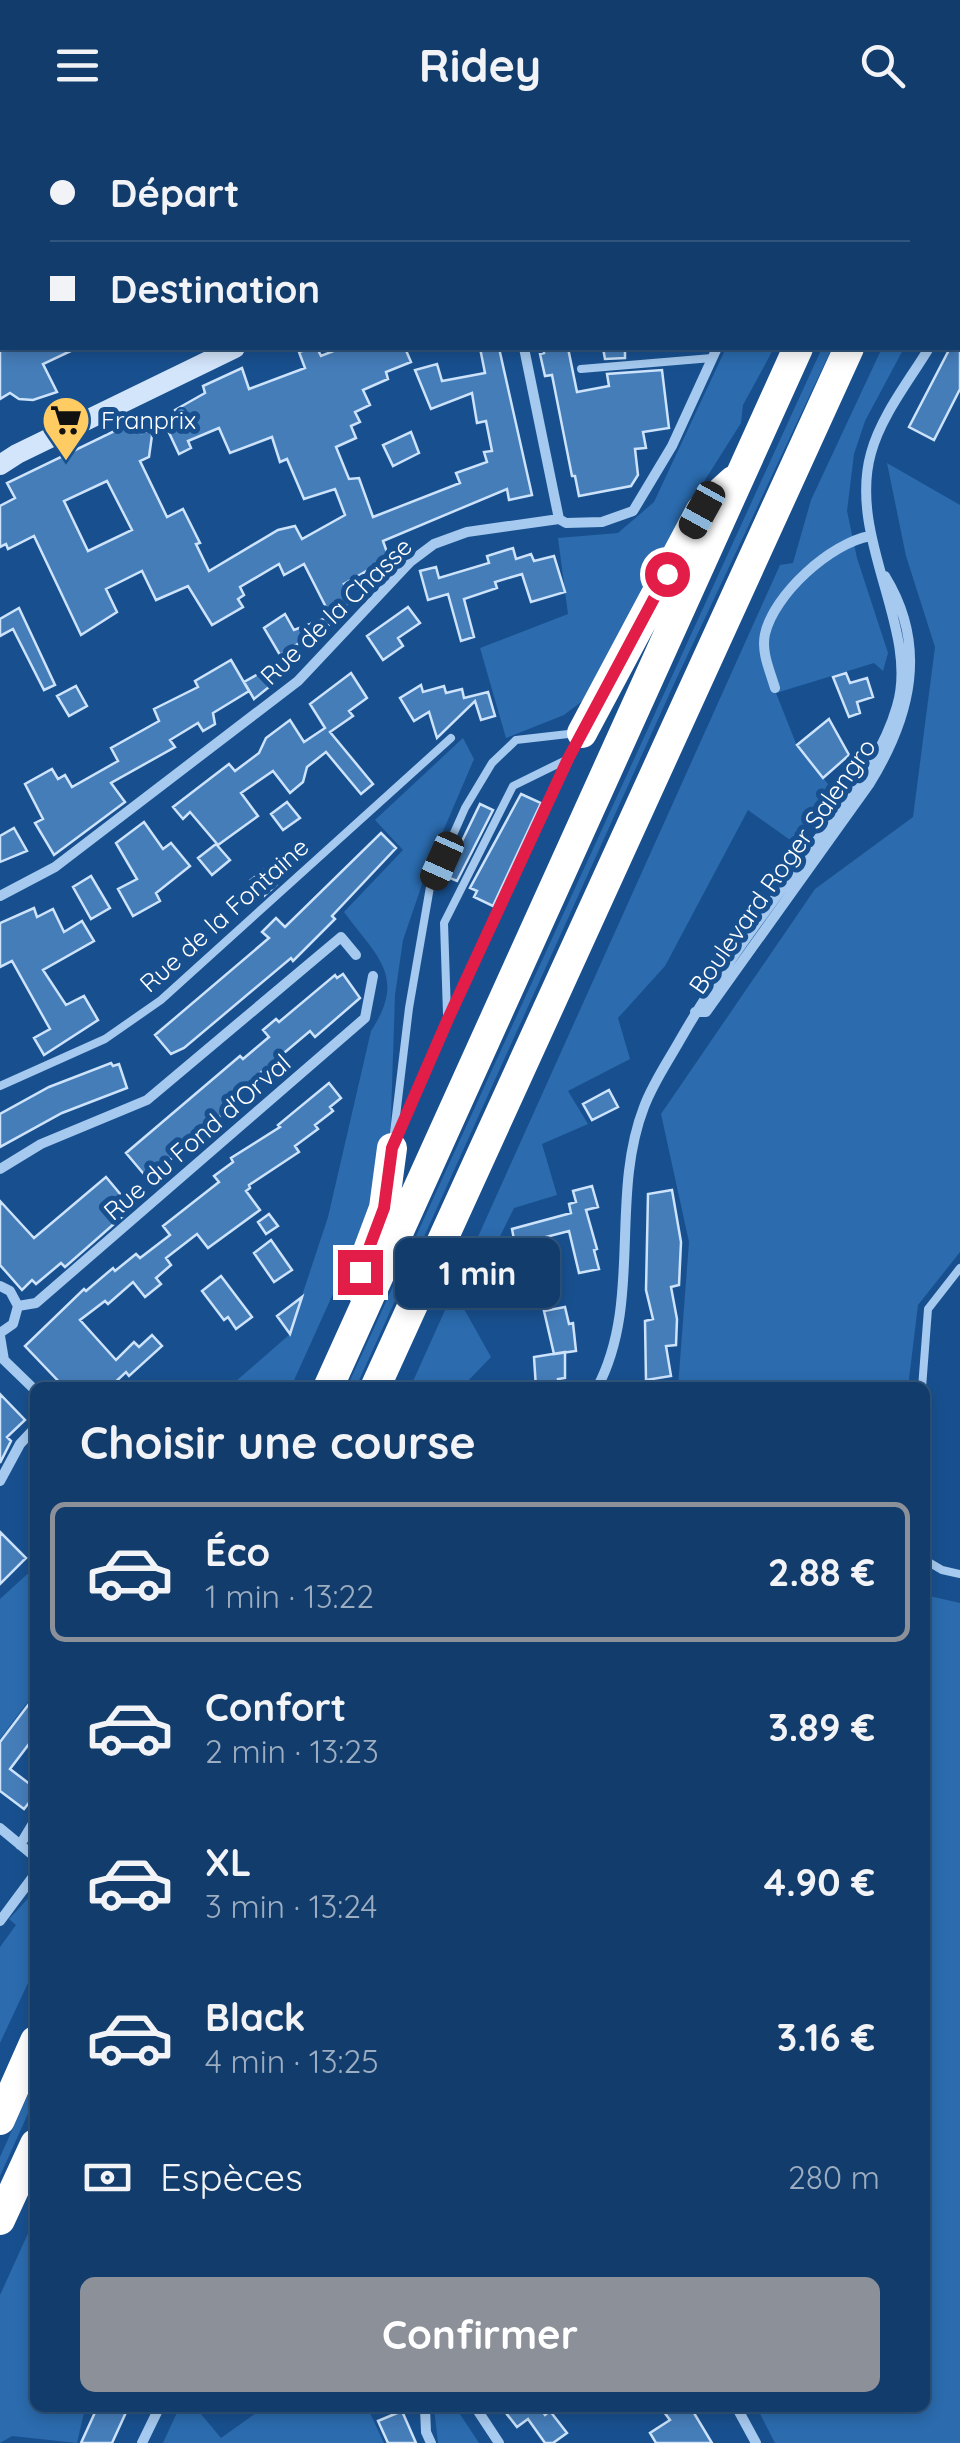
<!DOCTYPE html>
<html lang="fr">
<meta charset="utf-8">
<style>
body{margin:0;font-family:Quicksand,sans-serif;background:#1f4773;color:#f1f3f6;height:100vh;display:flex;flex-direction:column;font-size:38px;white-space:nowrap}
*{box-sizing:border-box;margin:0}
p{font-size:32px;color:#9cadc1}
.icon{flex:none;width:55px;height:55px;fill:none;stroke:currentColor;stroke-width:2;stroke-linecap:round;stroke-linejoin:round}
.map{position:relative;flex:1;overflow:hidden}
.side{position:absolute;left:30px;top:1252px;width:900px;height:1030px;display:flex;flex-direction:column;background:#123c6b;border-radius:15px;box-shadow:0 5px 15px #0003,0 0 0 2px #31567e}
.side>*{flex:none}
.banner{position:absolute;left:0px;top:0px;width:960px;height:220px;box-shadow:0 5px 15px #0003,0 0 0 2px #31567e;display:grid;align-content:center;height:220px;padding:0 50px;background:#123c6b}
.end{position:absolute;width:45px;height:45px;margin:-22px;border:12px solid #e11d48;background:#fff;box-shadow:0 0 0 5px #fff}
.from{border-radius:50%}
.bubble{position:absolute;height:70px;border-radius:15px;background:#123c6b;box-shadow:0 5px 15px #0003,0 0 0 2px #31567e;font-size:32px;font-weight:700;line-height:70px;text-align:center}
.car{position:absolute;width:30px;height:60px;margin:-30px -15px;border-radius:12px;box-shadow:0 0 8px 2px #0007;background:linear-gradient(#222 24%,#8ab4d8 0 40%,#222 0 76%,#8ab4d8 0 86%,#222 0)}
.banner b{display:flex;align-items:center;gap:35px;height:95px;font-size:38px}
.banner b+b{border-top:2px solid #31567e}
.banner i{width:25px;height:25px;background:#f1f3f6}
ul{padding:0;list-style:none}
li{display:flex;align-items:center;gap:30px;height:140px;margin:0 20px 15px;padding:0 30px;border:5px solid transparent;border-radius:15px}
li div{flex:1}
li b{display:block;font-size:38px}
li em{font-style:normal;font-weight:700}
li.active{border-color:#8c9099}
li>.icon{width:90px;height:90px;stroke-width:1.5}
h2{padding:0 50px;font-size:45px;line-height:120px}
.pay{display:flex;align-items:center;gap:25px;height:110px;padding:0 50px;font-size:38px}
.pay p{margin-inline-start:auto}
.primary-button{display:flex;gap:20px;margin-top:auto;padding:20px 50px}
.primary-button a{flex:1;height:115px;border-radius:15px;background:#8c9099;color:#fff;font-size:40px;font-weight:700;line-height:115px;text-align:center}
header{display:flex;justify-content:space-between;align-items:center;height:130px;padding:0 50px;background:#123c6b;font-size:45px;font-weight:700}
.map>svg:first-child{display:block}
.green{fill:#2b6bae}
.building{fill:#457db9;stroke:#cce3fb;stroke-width:2.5;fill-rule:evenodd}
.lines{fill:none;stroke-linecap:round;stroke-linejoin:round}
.highway-tunnel{stroke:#3b6aa0;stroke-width:30;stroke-dasharray:30 15;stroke-linecap:butt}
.lane{stroke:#a5c9ef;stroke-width:8}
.street{stroke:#a5c9ef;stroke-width:10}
.secondary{stroke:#d3e5fb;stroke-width:20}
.highway{stroke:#fff;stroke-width:30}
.route{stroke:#e11d48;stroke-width:12}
.labels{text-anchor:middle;stroke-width:10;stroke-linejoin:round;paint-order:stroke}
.poi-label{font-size:25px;fill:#fff;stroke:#18508f;text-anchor:start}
.street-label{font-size:25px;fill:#fff;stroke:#18508f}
</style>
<header><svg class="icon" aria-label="menu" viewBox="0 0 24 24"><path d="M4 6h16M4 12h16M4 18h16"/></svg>Ridey<svg class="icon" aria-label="search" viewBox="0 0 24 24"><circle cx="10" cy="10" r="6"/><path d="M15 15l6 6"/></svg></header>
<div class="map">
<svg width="960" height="2313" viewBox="0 0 960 2313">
<rect width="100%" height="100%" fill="#18508f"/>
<path class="green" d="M 875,0 L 960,0 L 958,77 L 958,2 L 874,2 Z
M 726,218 L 774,218 L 743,275 L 741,293 L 693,369 L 593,563 L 564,585 L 506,608 L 480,518 L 568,484 L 558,408 L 618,403 L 654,372 Z
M 822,218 L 832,218 L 674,554 L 356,1257 L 347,1257 Z
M 882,218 L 904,218 L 865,291 L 854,324 L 847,381 L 857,428 L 888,523 L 883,541 L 874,533 L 776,563 L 797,616 L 833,660 L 793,712 L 748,680 L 665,836 L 618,888 L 630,929 L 568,961 L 588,994 L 542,1014 L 557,1065 L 514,1078 L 464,1179 L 491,1227 L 464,1255 L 410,1258 L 780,435 L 793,433 L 811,370 Z
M 887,333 L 960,375 L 960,1122 L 918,1175 L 908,1257 L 678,1257 L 689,1112 L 661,984 L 815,759 L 913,687 L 935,517 L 906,426 Z
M 463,608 L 474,629 L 429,734 L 403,810 L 395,865 L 390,1016 L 374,1073 L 291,1257 L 228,1258 L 289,1205 L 328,1087 L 371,901 C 407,846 377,827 344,782 L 403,720 L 375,690 Z
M 35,1437 L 35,1562 L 0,1609 L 0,1469 Z
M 925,1465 L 960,1473 L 960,2313 L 775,2313 L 757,2278 L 925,2278 Z
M 35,1761 L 35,1838 L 0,1913 L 0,1817 L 16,1795 L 9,1789 Z
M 35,1949 L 35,1968 L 0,2046 L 0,2027 Z
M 35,2088 L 35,2278 L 85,2278 L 77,2313 L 12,2306 L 0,2313 L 0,2165 Z
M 179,2278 L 196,2278 L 221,2308 L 263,2278 L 380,2278 L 370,2283 L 384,2313 L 163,2313 Z
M 434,2278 L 456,2278 L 479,2313 L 438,2313 Z"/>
<path class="building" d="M 960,199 L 960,259 L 934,310 L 909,297 L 950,218 L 958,218 Z
M 0,218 L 77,218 L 43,234 L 57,262 L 33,270 L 19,269 L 10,263 L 0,269 Z
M 312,218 L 317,218 L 321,226 L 341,218 L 405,218 L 411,232 L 386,242 L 388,249 L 363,260 L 370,275 L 355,282 L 360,292 L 351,296 L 356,308 L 336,317 L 349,349 L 359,348 L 373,387 L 460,353 L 456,343 L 487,332 L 484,322 L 492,321 L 486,291 L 477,293 L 472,263 L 431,279 L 415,240 L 437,234 L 442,251 L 485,243 L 480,218 L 499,218 L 532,365 L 509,370 L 507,359 L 383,411 L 389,428 L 344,454 L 354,470 L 330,485 L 304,434 L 284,445 L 279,434 L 240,457 L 244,465 L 238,469 L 243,477 L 212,495 L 188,456 L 156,470 L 142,441 L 106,459 L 117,482 L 81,505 L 34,406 L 8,419 L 6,414 L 0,417 L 0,376 L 15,368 L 7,353 L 133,292 L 142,303 L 153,298 L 149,327 L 140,331 L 167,387 L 183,379 L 200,413 L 196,414 L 209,441 L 278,400 L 295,396 L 302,409 L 345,385 L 335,359 L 304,369 L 287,329 L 280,332 L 272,307 L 230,323 L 219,298 L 188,311 L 191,318 L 179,324 L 164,292 L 177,285 L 175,280 L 205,263 L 203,256 L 242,238 L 249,259 L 305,238 L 299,222 ZM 107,351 L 132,400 L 88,421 L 64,371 Z
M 543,218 L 568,218 L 577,262 L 609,256 L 607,244 L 662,240 L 669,298 L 643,302 L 646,318 L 635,319 L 638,345 L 631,356 L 579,366 L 575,346 L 572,346 L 552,245 L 545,246 L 540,224 L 544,223 Z
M 603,218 L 625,218 L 625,228 L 605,229 Z
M 411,302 L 419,323 L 393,336 L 383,315 Z
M 513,418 L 516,429 L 531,424 L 534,431 L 554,426 L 565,462 L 531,472 L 522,444 L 495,452 L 497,458 L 464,469 L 474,507 L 461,511 L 448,464 L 428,470 L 420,441 L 436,437 L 439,448 L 489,433 L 487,426 Z
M 408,477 L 420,493 L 398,508 L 403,516 L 383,530 L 367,506 Z
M 19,478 L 55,555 L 44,560 L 13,499 L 0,506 L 0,489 Z
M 285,484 L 294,500 L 337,484 L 339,487 L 304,516 L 301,512 L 280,525 L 264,498 Z
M 231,530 L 249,561 L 213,583 L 215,594 L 203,601 L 198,593 L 170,610 L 175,617 L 111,653 L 125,672 L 54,725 L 35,693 L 43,689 L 25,654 L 52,639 L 58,649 L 65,645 L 72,657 L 118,631 L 111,618 L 159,591 L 154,579 L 198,557 L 195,551 Z
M 260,543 L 269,557 L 254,569 L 244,552 Z
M 351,543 L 367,568 L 349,581 L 353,586 L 330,602 L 373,654 L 361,664 L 326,622 L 307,637 L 303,652 L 290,663 L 273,641 L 241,663 L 258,686 L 218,715 L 190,682 L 183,689 L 173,677 L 229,634 L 235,641 L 259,623 L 266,608 L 290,590 L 304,612 L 325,598 L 310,574 Z
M 846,543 L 850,553 L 867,548 L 873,567 L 857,572 L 860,583 L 849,587 L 833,547 Z
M 421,555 L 423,562 L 444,556 L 446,563 L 462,559 L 464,568 L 488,562 L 495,586 L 481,590 L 475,571 L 437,608 L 429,582 L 414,591 L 400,568 Z
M 76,556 L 87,576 L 69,586 L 57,566 Z
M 829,589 L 849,625 L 823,648 L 797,615 Z
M 521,664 L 541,673 L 493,776 L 474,767 L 477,761 L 470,758 Z
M 287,672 L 300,688 L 283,700 L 271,684 Z
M 480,674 L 493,680 L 457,751 L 445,746 Z
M 144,692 L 163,719 L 171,713 L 190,736 L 156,763 L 160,771 L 133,786 L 118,759 L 137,749 L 116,713 Z
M 14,698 L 27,721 L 0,732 L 0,706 Z
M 381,703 L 396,718 L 332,786 L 335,789 L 293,831 L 291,828 L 184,918 L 171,924 L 155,905 L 269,808 L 262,802 L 276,788 L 285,797 Z
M 216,714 L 230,730 L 212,745 L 198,728 Z
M 264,740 L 276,755 L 264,766 L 251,750 Z
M 91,746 L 110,778 L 91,789 L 73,757 Z
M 34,778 L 37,787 L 53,779 L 64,802 L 82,791 L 94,811 L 43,840 L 66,875 L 84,866 L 98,890 L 44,925 L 34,908 L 50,899 L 12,831 L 0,837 L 0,793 Z
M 343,844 L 360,868 L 315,907 L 310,901 L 245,956 L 226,972 L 230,978 L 148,1049 L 126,1023 L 240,926 L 243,929 L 269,907 L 263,900 L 276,889 L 279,892 L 335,845 L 337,848 Z
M 111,933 L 113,936 L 119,934 L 127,958 L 62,983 L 0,1017 L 0,984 L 49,957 Z
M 329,953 L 341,968 L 330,977 L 333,981 L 315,995 L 318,999 L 295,1016 L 299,1022 L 249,1055 L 250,1058 L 246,1061 L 260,1080 L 208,1118 L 197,1104 L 166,1128 L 171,1135 L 156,1148 L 161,1154 L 145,1167 L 133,1152 L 108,1174 L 105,1171 L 80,1190 L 116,1230 L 134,1212 L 139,1217 L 152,1205 L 162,1216 L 129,1246 L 126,1242 L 109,1258 L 65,1258 L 25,1216 L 84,1159 L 86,1161 L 113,1138 L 115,1141 L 136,1124 L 140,1128 L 170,1105 L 163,1096 L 219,1052 L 214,1046 L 233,1032 L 231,1028 L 280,997 L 278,995 Z
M 609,960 L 618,977 L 592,990 L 583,974 Z
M 106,1047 L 132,1078 L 65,1137 L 61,1133 L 36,1154 L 32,1150 L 22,1160 L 0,1135 L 0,1071 L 34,1108 Z
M 592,1056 L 598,1077 L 586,1080 L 597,1119 L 594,1120 L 599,1139 L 579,1143 L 569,1101 L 515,1115 L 512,1099 L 571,1083 L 569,1074 L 576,1072 L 573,1061 Z
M 672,1060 L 681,1112 L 679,1155 L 671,1157 L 677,1189 L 676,1215 L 666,1216 L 671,1246 L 646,1250 L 645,1191 L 653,1189 L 646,1160 L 648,1064 Z
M 269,1084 L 278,1096 L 266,1104 L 258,1092 Z
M 271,1110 L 292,1140 L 274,1152 L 254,1123 Z
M 221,1146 L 252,1187 L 236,1199 L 228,1187 L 224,1190 L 202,1161 Z
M 302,1167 L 290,1204 L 277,1186 Z
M 565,1177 L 569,1194 L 573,1193 L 576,1221 L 554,1224 L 544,1181 Z
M 565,1222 L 565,1248 L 558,1249 L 559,1258 L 536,1258 L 534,1227 Z
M 0,1264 L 25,1290 L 7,1307 L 11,1311 L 0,1333 Z
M 0,1402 L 26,1428 L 0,1454 Z
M 35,1566 L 35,1606 L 10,1639 L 35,1658 L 35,1665 L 24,1679 L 0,1661 L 0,1612 Z
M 97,2278 L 128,2278 L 112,2313 L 81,2313 Z
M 502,2278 L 543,2278 L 541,2279 L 545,2285 L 550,2281 L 567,2303 L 553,2313 L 545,2313 L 528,2289 L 517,2297 Z
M 661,2278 L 691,2278 L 712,2313 L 656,2313 L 650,2303 L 670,2290 Z
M 402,2281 L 416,2313 L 388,2313 L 378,2291 Z"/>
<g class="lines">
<path class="highway-tunnel" d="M 896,2 L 897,0
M 949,2 L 951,0"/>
<path class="lane" d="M 315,0 L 316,2
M 34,2 L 39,0
M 0,19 L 2,18
M 581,239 L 712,228
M 447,884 L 444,793 L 513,656 L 568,629
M 0,956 L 105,909 L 161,870 L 451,608
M 396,1008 L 448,889 L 580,607
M 393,1011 L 409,878 L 430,757 L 465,678 L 492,633 L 516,610 L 577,603
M 922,1258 L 928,1179 L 960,1138
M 925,1430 L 942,1440 L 960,1444"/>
<path class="street" d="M 489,0 L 489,2
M 958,170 L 960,166
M 524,218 L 559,389
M 775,558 C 770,541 761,522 765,504 C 774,464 831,413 870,406
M 0,766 L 55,737 L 298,551 L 410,432 L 434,414 L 467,402 L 559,389 L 566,393 L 602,392 L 633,381 L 672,316 L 717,218
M 695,882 L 706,882 L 870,653 C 911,586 928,516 885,446
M 0,1039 L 41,1014 L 147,970 L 341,807 L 356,825
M 0,1156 L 10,1161 L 18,1176 L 13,1194 L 0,1203
M 18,1176 L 36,1173 L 365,888 L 373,846
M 0,1206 L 4,1230 L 35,1260
M 597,1258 C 643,1172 609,1067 644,977 C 653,953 667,933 680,910 C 721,838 773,772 821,705 C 851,664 883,625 897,576 C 920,500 847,408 871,323 C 881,286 909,251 929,218
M 0,1351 L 20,1314 L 35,1298
M 0,1698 L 35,1727
M 20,1715 L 35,1690
M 0,1791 L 35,1744
M 425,2278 L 426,2302 L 431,2313
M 476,2278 L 499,2313
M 737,2278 L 756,2313
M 142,2313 L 159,2278"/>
<path class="secondary" d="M 659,2 L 664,0
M 712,2 L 714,0
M 958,132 L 960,133
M 0,335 L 17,324 L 235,218"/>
<path class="highway" d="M 582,603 L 701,380 L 733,351
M 361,1160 L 360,1142 L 384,1078 L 392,1018
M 328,1258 L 798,218
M 375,1258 L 849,218
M 0,1990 L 35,1911
M 0,2090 L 35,2014"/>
</g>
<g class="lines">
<path class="route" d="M 360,1142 L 384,1078 L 392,1018 L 448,889 L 568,629 L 667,444"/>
</g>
<defs>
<g id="supermarket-pin" transform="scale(2.5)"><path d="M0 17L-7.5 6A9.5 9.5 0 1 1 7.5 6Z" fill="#ffcc63" stroke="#18508f"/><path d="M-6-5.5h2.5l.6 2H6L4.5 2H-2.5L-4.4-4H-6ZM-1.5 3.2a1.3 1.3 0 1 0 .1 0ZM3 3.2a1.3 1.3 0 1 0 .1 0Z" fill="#111"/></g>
</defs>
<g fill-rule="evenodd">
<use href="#supermarket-pin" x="66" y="290"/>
</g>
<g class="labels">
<g class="poi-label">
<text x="101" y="299">Franprix</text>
</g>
<g class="street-label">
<text transform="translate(336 481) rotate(-44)" y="9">Rue de la Chasse</text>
<text transform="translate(782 736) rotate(-55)" y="9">Boulevard Roger Salengro</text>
<text transform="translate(224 785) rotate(-42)" y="9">Rue de la Fontaine</text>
<text transform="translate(197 1007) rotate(-41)" y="9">Rue du Fond d'Orval</text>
</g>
</g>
</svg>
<i class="end from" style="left:667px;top:444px"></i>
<i class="end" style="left:360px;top:1142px"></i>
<div class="bubble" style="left:395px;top:1108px;width:165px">1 min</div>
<i class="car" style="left:702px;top:380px;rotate:209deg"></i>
<i class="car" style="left:442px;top:731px;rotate:204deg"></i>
<div class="banner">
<b><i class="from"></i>Départ</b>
<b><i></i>Destination</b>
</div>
<section class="side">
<h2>Choisir une course</h2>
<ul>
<li class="active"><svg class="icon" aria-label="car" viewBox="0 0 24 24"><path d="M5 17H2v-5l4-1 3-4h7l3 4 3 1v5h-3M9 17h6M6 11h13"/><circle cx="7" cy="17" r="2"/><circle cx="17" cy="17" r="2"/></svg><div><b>Éco</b><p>1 min · 13:22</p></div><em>2.88 €</em></li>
<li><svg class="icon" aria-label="car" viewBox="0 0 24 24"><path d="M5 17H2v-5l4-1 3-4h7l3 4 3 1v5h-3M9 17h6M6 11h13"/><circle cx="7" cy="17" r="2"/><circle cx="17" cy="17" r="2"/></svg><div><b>Confort</b><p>2 min · 13:23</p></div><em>3.89 €</em></li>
<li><svg class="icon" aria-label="car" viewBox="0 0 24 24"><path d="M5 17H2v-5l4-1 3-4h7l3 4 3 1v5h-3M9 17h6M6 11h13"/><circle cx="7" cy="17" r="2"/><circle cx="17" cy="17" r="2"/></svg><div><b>XL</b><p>3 min · 13:24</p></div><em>4.90 €</em></li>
<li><svg class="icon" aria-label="car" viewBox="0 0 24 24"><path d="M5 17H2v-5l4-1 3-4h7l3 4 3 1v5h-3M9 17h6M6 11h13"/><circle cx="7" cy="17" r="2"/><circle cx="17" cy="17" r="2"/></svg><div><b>Black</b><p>4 min · 13:25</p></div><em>3.16 €</em></li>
</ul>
<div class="pay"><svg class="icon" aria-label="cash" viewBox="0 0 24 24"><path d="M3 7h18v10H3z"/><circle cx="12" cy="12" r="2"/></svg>Espèces<p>280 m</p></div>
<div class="primary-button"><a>Confirmer</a></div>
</section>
</div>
